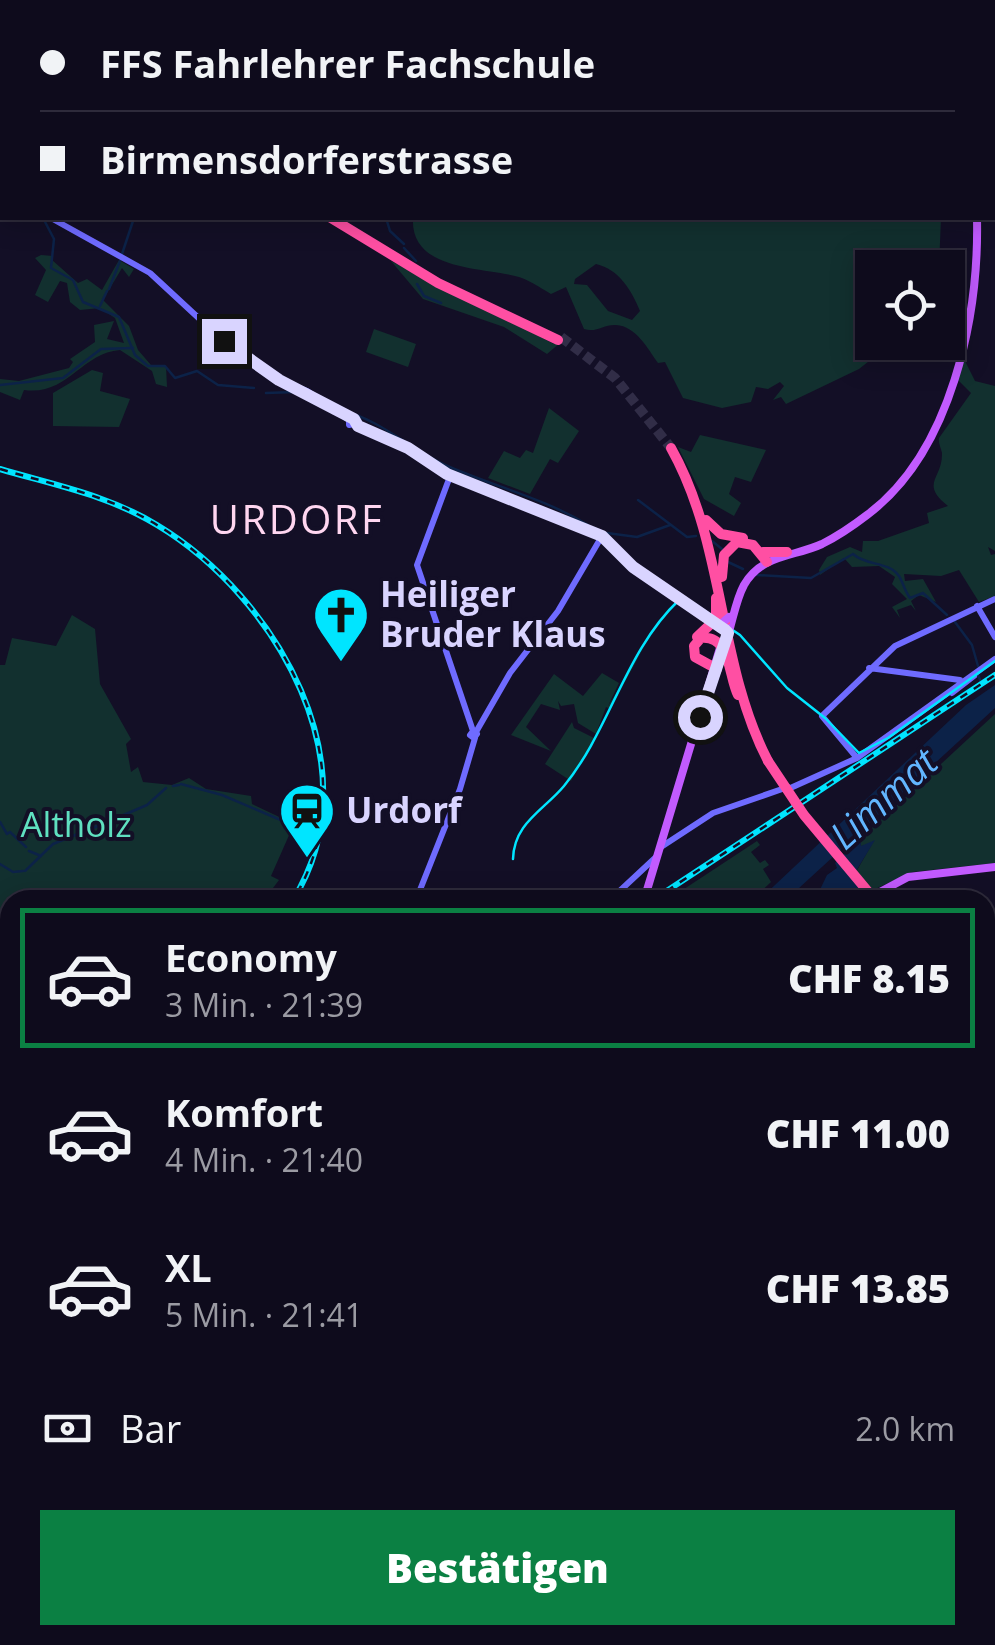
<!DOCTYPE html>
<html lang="de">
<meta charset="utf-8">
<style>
body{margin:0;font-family:"Open Sans",sans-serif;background:#171425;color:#f1f3f6;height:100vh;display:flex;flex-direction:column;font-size:38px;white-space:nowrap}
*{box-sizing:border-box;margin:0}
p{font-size:32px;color:#9b9ba3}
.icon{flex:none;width:55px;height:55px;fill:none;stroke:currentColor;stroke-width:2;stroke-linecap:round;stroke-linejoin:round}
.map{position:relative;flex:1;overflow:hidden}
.sheet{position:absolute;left:0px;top:890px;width:995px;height:755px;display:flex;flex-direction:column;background:#0e0b1c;border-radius:30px 30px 0 0;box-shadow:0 5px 25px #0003,0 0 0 2px #2e2b3b}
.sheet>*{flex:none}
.hud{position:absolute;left:0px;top:0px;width:995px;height:220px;box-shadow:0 5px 25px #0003,0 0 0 2px #2e2b3b;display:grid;align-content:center;height:220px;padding:0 40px;background:#0e0b1c}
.buttons{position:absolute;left:855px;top:250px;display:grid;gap:20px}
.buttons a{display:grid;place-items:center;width:110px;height:110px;border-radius:0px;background:#0e0b1c;box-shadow:0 5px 25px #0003,0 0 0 2px #2e2b3b;font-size:50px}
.end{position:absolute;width:45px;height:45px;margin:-22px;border:12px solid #d9d4ff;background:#111;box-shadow:0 0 0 5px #111}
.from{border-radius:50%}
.hud b{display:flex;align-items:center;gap:35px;height:95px;font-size:38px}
.hud b+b{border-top:2px solid #2e2b3b}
.hud i{width:25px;height:25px;background:#f1f3f6}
ul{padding:18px 0 0;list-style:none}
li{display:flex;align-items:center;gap:30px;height:140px;margin:0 20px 15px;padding:0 20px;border:5px solid transparent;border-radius:0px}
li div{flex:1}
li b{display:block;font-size:38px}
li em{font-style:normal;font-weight:800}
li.current{border-color:#0b8043}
li>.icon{width:90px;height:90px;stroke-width:1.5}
.pay{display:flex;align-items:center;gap:25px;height:110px;padding:0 40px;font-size:38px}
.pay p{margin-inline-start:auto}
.primary-button{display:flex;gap:20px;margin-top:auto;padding:20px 40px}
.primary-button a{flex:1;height:115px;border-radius:0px;background:#0b8043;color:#fff;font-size:40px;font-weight:800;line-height:115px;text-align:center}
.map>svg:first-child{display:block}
.green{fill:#12302f;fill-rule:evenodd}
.water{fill:#0c2248}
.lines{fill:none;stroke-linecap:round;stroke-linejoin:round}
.stream{stroke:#0c2248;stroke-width:2.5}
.highway-tunnel{stroke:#312d47;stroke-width:10;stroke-dasharray:10 5;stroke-linecap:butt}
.secondary{stroke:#6f6bff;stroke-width:6}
.primary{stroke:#c25bff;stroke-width:8}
.highway{stroke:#ff4fa3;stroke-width:10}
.tram{stroke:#00e5ff;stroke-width:2.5}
.rail-casing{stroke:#00e5ff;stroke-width:6}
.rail{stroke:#130f26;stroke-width:2.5;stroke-dasharray:8;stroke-linecap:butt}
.secondary-bridge{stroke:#6f6bff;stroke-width:6}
.primary-bridge{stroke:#c25bff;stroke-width:8}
.highway-bridge{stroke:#ff4fa3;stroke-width:10}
.route{stroke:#d9d4ff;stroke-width:12}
.labels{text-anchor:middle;stroke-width:8;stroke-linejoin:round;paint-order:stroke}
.poi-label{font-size:35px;font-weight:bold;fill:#d9d4ff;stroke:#130f26;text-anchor:start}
.park-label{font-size:35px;fill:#5fe0c0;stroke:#130f26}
.water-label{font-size:38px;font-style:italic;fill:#62b6ff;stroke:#130f26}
.quarter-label{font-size:40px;letter-spacing:2.5px;fill:#ffd6f0;stroke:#130f26}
</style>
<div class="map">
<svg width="995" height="1645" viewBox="0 0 995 1645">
<rect width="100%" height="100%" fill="#130f26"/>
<path class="green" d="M 271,0 L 995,0 L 995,10 L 992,2 Z
M 413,218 L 941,218 L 939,267 L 872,268 L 872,342 L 892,343 L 859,369 L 786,404 L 781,397 L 773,400 L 784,386 L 780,382 L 768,389 L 756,387 L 751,402 L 722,408 L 683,398 L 665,362 L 658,363 C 648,349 636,326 616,325 C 604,324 597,333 584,329 L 566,287 L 551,294 C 539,287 528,279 515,276 C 479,267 410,270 413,218 ZM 596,264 C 619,269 632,291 640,311 L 632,320 L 608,311 L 587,285 L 574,284 L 575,279 Z
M 41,255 L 53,256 L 52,260 L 78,283 L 87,279 L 102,290 L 119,260 L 134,269 L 129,277 L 122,268 L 103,300 L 129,326 L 138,350 L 151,365 L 166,366 L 167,387 L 156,384 L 152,371 L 120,350 C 81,353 68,396 24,390 L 20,400 L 0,392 L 0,379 L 19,381 L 69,368 L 73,362 L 70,359 L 95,342 L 94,325 L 114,321 L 107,339 L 124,343 L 115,318 L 100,308 L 80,310 L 70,302 L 67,283 L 60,281 L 48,302 L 35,295 L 46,270 L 35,258 Z
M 391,261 L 554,344 L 564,334 L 567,337 L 547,354 L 504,327 L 423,299 Z
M 374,329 L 416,344 L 408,367 L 366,352 Z
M 963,357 L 975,381 L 995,386 L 995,551 L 988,547 L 991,555 L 995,554 L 995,596 L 979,602 L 959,570 L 941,576 L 904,574 L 905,581 L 923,579 L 936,602 L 919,595 L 911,601 L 916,611 L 911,605 L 897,610 L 900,618 L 892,607 L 907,599 L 892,584 L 895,577 L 879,566 L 852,567 L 844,558 L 820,575 L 819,570 L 827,557 L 850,547 L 862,552 L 863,541 L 878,541 L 929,523 L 927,513 L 948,506 C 919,483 943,479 942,453 C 941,448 938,443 939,438 L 971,393 L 955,377 Z
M 92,370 L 103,373 L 100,391 L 130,399 L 119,427 L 53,426 L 53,393 Z
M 549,408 L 579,431 L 558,463 L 550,459 L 530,494 L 488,478 L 504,451 L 520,458 L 526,450 L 533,453 Z
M 700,435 L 766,450 L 751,482 L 735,477 L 729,494 L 741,503 L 734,516 L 704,499 L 678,447 L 691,452 Z
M 72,615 L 95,629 L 100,684 L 131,739 L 126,744 L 131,772 L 138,767 L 143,782 L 172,785 L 189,778 L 206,789 L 251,796 L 252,804 L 294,824 L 271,876 L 279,880 L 264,900 L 10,900 L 10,1153 L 0,1155 L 0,665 L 5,665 L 12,638 L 56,646 Z
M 644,647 L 610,709 L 606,707 L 596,734 L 578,723 L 574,704 L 561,706 L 558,701 L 560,710 L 541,704 L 526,727 L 551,751 L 511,735 L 554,674 L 583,696 L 602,673 L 619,683 L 608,706 Z
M 995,714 L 995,863 L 912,872 L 873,890 L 856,872 L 872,844 L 861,846 L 860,839 Z
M 572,722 L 574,728 L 594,738 L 571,781 L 545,764 Z
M 757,841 L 760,845 L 751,852 L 760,863 L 765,860 L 769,865 L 763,869 L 771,882 L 752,900 L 677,900 L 675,895 Z
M 995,974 L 995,1172 L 991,1173 L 992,1199 L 985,1205 L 985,976 Z
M 374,1635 L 520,1635 L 525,1645 L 372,1645 Z"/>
<path class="water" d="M 995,685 L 995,708 L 786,900 L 759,900 L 966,705 Z
M 860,839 L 861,846 L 875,840 L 856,871 L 868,886 L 855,900 L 815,900 L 827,875 L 837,868 L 835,863 Z"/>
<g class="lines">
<path class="stream" d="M 768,0 L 770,2
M 0,25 L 2,26
M 0,96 L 2,98
M 992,129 L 995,128
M 992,174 L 995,181
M 0,178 L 2,180
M 43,218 L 54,239 L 51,268 L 73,280 L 83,302 L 119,317 L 135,355 L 148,366 L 165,366 L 175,378 L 197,371 L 218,385 L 254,388
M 386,218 L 390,231 L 404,244
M 404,248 L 416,261
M 122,254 L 134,218
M 417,284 L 424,296 L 441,303
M 109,289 L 120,261
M 100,306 L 107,291
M 0,385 L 63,378 L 101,349 L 133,348
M 266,393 L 295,392
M 342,411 C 380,419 411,450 445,465 C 492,486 544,498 588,525
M 638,500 L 687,537 L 696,536
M 607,533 L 637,537 L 670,525
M 712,541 L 722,549
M 728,562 L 743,569
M 757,575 L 811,578 L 853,554 C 866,566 888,561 899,576 C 902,580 905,592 910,598 L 923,593 L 947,615
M 955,622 L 972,645 L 978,666
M 978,675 L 981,682
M 181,784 L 222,795 L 297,827
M 173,786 L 179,785
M 0,822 L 7,834 L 10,832 L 26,847
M 93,828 L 147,805 L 166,788
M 29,851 L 41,856
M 0,864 L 13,872 L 23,871
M 25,871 L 53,844 L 90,829
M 0,1151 L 10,1149
M 995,1506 L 995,1516
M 0,1629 L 10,1625"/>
<path class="highway-tunnel" d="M 561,337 L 615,378 L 671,448"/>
<path class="secondary" d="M 0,61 L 2,56
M 0,183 L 2,185
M 992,188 L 995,191
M 51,218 L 150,273 L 218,336 L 279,380 L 307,391 L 349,420
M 354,424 L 349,425 L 349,420 L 419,453 L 447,473
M 454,476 L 604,537 L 630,565 L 711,620
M 449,479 L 417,565 L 473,731
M 977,606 L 995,637
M 869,668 L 960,680
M 952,693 L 974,676
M 473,731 L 477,734 L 474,738 L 470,735 Z
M 476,732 L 510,673 L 558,611 L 602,536
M 857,758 L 822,716 L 895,646 L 995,599
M 786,790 L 857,758 L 995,659
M 661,847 L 713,813 L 788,787
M 618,895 L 644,898
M 416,900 L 460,789 L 475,738
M 610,900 L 655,858
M 0,977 L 9,991 L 0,1018
M 0,1157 L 10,1154
M 985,1441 L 995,1418
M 0,1548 L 10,1543
M 0,1555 L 10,1550
M 53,1635 L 58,1645
M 583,1635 L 588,1645
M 679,1645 L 689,1635
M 916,1645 L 916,1635"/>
<path class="primary" d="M 913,0 L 916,2
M 0,89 L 2,91
M 730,628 C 734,614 737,598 744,585 C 762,554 794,557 822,544 C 838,536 854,525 867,515 C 952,452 979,316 977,218
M 644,900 L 720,648
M 865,900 L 908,877 L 995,867
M 143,1645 L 160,1635"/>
<path class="highway" d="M 0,40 L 2,41
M 331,218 L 438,283 L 558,340
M 671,448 C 726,546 717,663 768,761
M 706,520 L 721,534 L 743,538
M 763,552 L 787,552
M 722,577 L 724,555 L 737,542 L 753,545 L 767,562
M 697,637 L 716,619 L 716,598
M 717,669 L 695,657 L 694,646 L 701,638 C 731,635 728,675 738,695
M 985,1093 L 992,1121
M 985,1116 L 995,1181
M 985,1281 L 995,1213
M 985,1311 L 995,1298
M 985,1327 L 995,1323
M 985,1397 L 993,1355 L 985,1332
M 985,1419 L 995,1393
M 617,1645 L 629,1635
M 894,1645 L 897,1635"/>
<path class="tram" d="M 513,859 C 514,823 543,811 564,786 C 610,730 625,651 679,600 L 691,602 L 740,635 L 787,688 L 825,718 L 859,753 L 888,738 L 995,661
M 0,1551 L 10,1546"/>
<g class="rail-casing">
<path id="rail" d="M 916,0 L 920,2
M 992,192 L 995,194
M 0,469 C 54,485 108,495 157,525 C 277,597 375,768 293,900
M 653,900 L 995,675
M 0,1460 L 10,1453
M 0,1625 L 10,1621"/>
</g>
<use href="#rail" class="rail"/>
<path class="secondary-bridge" d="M 719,626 L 725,630"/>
<path class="primary-bridge" d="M 722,623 L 729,617
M 722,652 L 730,628"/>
<path class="highway-bridge" d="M 768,761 L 804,815 L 875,900
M 991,1349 L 994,1346"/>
</g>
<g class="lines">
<path class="route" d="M 224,341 L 279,380 L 354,419 L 358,426 L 408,448 L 447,474 L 602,536 L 633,567 L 725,630 L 728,633 L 700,717"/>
</g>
<defs>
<g id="church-pin" transform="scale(2.875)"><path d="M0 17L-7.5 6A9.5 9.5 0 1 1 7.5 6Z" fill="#00e5ff" stroke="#130f26"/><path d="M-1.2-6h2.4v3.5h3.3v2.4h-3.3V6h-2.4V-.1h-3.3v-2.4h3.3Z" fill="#111"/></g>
<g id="station-pin" transform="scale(2.875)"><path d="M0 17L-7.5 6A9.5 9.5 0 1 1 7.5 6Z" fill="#00e5ff" stroke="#130f26"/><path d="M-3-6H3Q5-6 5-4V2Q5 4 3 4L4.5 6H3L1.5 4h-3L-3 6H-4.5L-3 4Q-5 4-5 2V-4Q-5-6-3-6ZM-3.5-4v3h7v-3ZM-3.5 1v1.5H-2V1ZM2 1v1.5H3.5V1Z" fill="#111"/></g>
</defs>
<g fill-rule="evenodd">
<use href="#church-pin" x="341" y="615"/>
<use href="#station-pin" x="307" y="811"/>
</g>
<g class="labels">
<g class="poi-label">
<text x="380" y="607">Heiliger<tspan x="380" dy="40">Bruder Klaus</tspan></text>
<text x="346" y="823">Urdorf</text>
</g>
<g class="park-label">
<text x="76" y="837">Altholz</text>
</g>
<g class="water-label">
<text transform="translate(884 799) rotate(-42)" y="13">Limmat</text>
</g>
<g class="quarter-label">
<text x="297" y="534">URDORF</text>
</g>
</g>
</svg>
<div class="buttons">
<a><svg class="icon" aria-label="locate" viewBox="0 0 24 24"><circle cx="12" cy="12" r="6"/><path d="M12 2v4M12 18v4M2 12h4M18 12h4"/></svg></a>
</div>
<i class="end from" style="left:700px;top:717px"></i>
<i class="end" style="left:224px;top:341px"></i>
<div class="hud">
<b><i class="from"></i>FFS Fahrlehrer Fachschule</b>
<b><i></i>Birmensdorferstrasse</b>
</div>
<section class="sheet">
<ul>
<li class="current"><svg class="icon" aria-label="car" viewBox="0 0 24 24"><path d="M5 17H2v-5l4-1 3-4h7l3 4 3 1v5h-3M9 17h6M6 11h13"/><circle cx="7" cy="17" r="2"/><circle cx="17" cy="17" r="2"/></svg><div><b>Economy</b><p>3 Min. · 21:39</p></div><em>CHF 8.15</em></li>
<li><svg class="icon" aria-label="car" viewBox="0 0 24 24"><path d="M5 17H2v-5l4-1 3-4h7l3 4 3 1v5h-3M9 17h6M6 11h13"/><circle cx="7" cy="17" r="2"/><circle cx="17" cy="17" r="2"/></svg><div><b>Komfort</b><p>4 Min. · 21:40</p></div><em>CHF 11.00</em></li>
<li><svg class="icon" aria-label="car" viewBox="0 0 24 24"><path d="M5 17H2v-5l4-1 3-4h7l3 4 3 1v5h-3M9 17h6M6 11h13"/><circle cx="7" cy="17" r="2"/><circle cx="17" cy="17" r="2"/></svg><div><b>XL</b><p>5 Min. · 21:41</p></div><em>CHF 13.85</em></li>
</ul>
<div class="pay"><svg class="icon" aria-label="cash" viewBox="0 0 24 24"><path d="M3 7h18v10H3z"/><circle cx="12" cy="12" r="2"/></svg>Bar<p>2.0 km</p></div>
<div class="primary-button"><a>Bestätigen</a></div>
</section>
</div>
